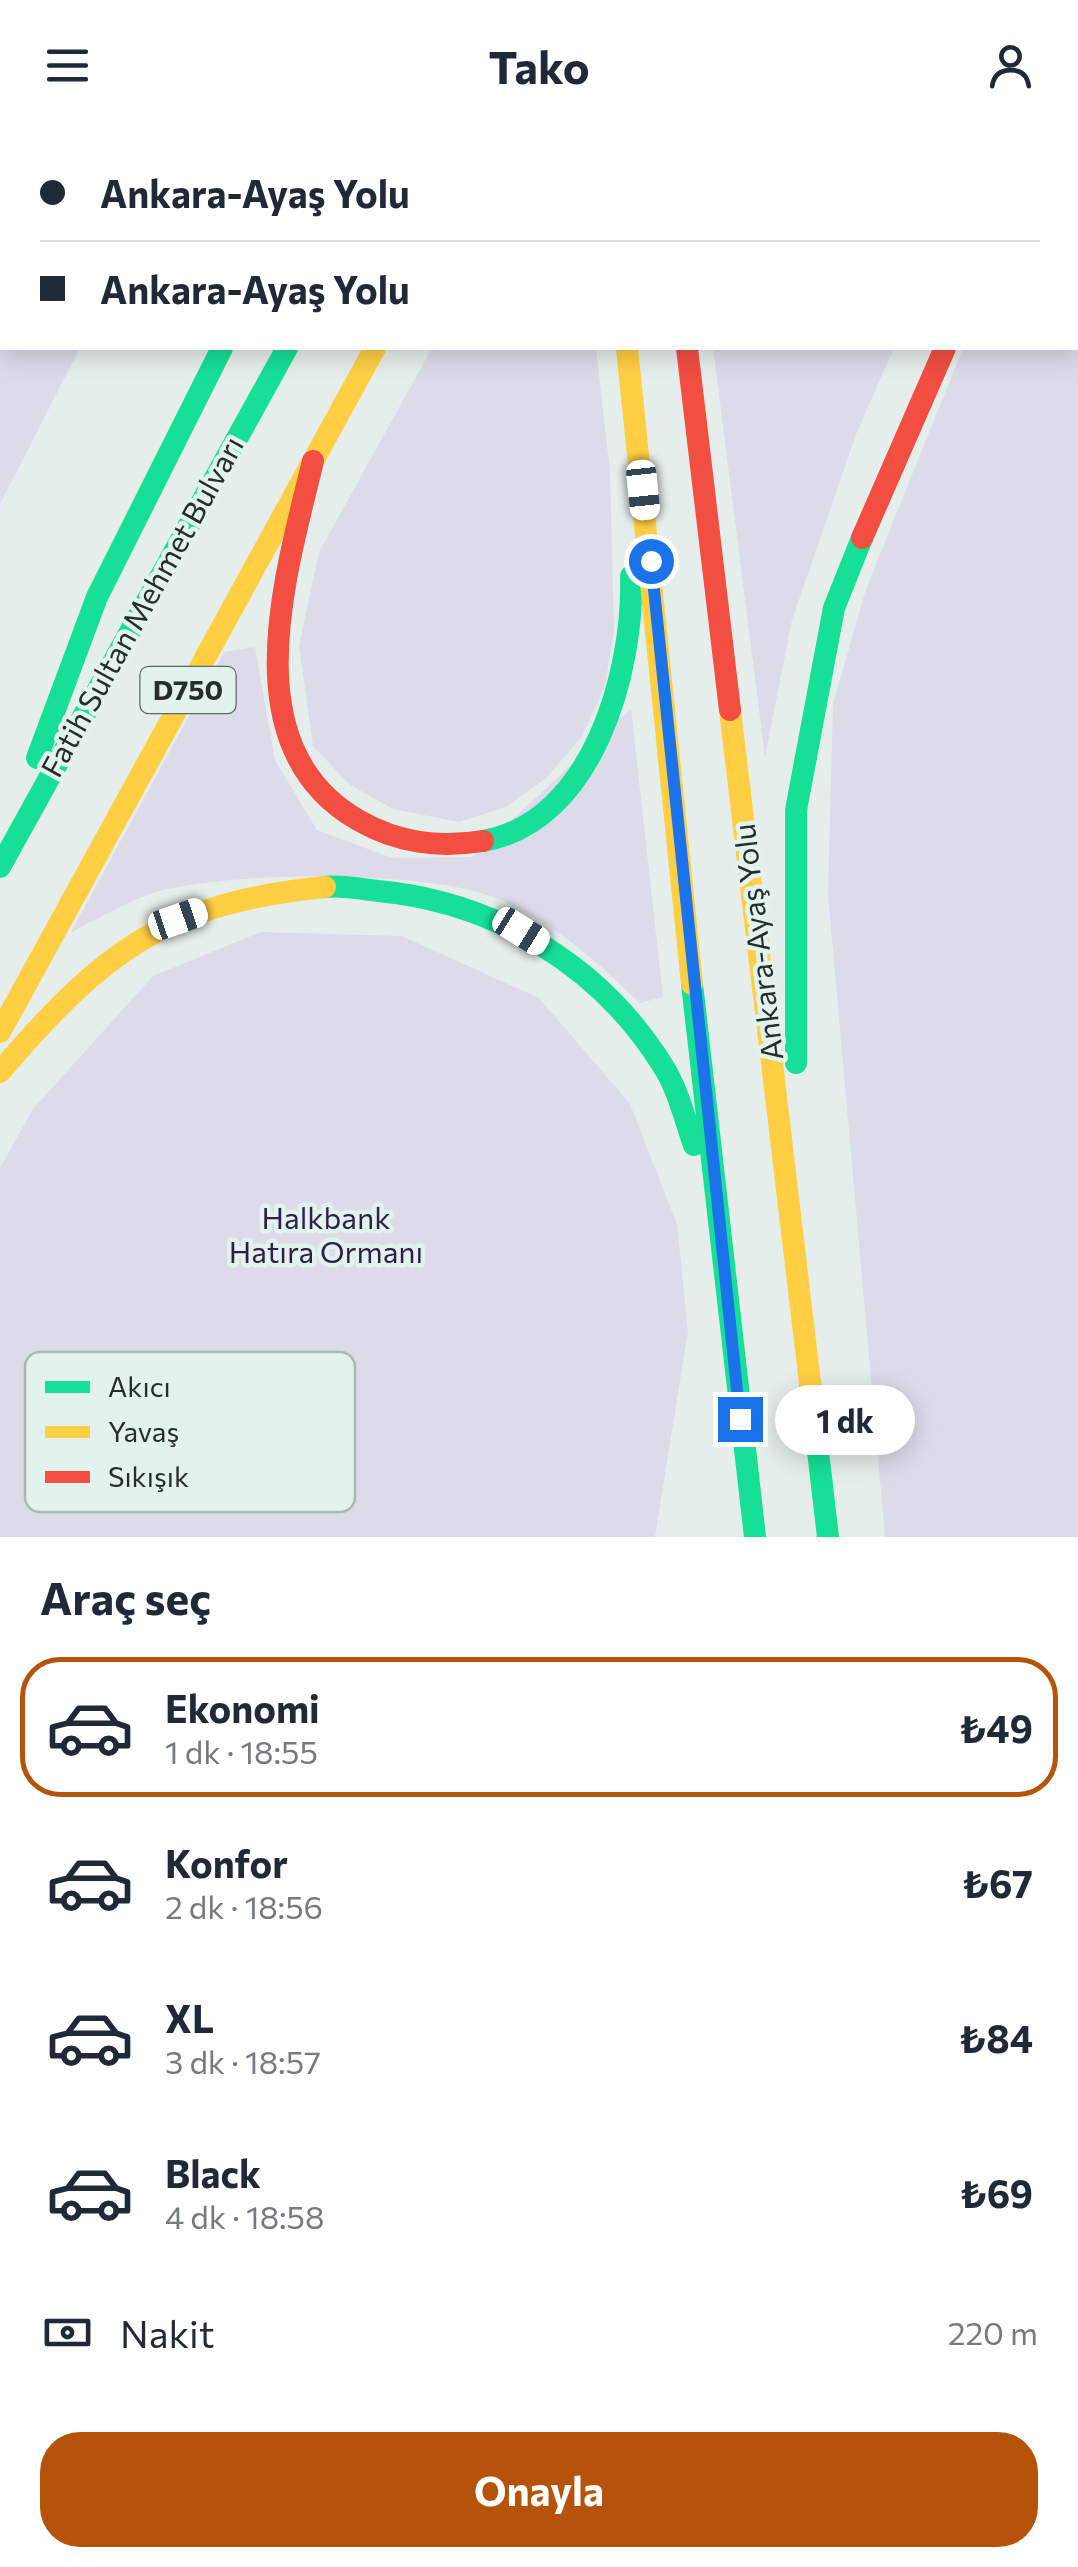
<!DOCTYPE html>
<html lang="tr">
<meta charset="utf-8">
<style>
body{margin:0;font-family:Commissioner,sans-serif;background:#f2f2f3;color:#1f2937;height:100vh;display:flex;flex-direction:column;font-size:38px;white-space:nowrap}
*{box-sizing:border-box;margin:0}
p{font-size:32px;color:#747a83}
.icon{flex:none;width:55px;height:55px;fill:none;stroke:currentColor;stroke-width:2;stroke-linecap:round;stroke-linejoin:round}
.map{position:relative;height:1407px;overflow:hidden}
.sheet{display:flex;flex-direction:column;background:#fff;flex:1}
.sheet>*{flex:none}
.guide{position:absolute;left:0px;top:0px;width:1080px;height:220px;box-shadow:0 5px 25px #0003;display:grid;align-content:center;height:220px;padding:0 40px;background:#fff}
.end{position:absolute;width:45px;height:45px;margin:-22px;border:12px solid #1a73e8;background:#fff;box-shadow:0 0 0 5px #fff}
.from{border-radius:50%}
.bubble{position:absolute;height:70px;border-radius:35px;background:#fff;box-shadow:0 5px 25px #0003;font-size:32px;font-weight:700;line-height:70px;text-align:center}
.car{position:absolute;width:30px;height:60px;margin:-30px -15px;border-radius:12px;box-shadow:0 0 8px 2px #0007;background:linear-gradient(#fff 24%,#345 0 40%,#fff 0 76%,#345 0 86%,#fff 0)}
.guide b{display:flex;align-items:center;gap:35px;height:95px;font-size:38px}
.guide b+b{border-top:2px solid #e0e1e3}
.guide i{width:25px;height:25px;background:#1f2937}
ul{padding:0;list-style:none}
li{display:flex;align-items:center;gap:30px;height:140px;margin:0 20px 15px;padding:0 20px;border:5px solid transparent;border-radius:40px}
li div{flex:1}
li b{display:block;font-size:38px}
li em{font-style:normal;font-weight:700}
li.selected{border-color:#b45309}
li>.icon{width:90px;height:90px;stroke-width:1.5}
h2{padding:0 40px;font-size:45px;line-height:120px}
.pay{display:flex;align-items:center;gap:25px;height:110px;padding:0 40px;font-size:38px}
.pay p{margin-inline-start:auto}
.button{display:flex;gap:20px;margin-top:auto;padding:20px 40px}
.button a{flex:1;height:115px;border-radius:40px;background:#b45309;color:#fff;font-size:40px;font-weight:700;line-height:115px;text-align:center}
header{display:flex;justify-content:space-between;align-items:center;height:130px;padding:0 40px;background:#fff;font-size:45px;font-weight:700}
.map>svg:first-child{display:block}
.green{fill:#dddbea}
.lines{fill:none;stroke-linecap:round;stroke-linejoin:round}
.fast{stroke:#16e098;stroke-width:22}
.slow{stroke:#ffcf43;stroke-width:22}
.jam{stroke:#f24e42;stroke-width:22}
.route{stroke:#1a73e8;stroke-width:12}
.labels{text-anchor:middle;stroke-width:9;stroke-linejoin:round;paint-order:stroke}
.shield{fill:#e2f2ec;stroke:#5f6865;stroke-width:2.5}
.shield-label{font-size:28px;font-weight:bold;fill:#272d2b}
.street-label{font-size:30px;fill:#272d2b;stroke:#e2f2ec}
.park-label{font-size:30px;fill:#301d4c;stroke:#e2f2ec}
.key{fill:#e2f2ec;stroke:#aab7b2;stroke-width:2.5}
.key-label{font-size:28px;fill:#272d2b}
</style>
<header><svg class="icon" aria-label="menu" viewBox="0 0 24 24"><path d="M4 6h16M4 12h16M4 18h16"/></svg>Tako<svg class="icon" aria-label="person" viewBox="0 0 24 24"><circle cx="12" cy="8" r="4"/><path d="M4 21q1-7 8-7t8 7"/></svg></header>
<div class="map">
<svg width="1078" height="1407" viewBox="0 0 1078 1407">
<rect width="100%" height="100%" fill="#e6eeeb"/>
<path class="green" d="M 734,0 L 903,0 L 736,2 Z
M 1033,0 L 1078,0 L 1078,1407 L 885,1407 L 828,764 L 833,574 L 866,459 L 963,218 L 1078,218 L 1078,2 Z
M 0,174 L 2,218 L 80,218 L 0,374 Z
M 432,218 L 596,218 L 610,342 L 614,501 L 605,556 L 581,608 L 545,649 L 506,677 L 459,692 L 393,679 L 350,655 L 313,616 L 299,516 L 319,422 Z
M 713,218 L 894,218 L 857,302 L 792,490 L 765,627 Z
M 255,517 L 275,630 L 317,700 L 392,728 L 472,727 L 631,579 L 663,867 L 640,873 C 592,827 562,799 501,770 C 434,739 216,740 147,765 C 121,775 96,790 71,802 L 224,522 Z
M 261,802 L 402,806 L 539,868 L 630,974 L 677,1094 L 688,1201 L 655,1407 L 0,1407 L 0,1038 L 33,979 L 153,846 Z"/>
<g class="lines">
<path class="fast" d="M 661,0 L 662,2
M 406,2 L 407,0
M 493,2 L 494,0
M 37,628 L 97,467 L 222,218
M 483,711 C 594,692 634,539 631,446
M 0,737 L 287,218
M 325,757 C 342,755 361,759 378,761 C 496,772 601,836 663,936 C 678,959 685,990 694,1015
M 692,854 L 755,1407
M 796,933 L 796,680 L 834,478 L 862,408
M 810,1253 L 828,1407"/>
<path class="slow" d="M 602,0 L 602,2
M 705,0 L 707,2
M 1022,0 L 1022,2
M 958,2 L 959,0
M 627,218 L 692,854
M 730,580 L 810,1253
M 0,902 L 375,218
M 0,942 C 102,822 165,773 325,757"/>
<path class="jam" d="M 300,0 L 300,2
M 687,218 L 730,580
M 313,331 C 286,444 231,617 358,690 C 398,713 438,718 483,711
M 862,408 L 945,218"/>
</g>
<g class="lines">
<path class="route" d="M 651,431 L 740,1289"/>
</g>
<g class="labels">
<rect class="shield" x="140.5" y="537" width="95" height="46" rx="8"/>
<g class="shield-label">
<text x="188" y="570">D750</text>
</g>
<g class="street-label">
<text transform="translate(143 477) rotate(-61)" y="10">Fatih Sultan Mehmet Bulvarı</text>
<text transform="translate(759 812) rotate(-97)" y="10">Ankara-Ayaş Yolu</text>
</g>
<g class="park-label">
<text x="326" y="1099">Halkbank<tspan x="326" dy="34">Hatıra Ormanı</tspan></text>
</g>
</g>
<rect x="25" y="1222" width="330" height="160" rx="15" class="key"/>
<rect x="45" y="1251" width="45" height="12" fill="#16e098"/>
<rect x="45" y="1296" width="45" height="12" fill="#ffcf43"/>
<rect x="45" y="1341" width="45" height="12" fill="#f24e42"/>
<g class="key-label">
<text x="108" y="1267">Akıcı</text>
<text x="108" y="1312">Yavaş</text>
<text x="108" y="1357">Sıkışık</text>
</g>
</svg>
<i class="end from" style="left:651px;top:431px"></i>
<i class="end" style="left:740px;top:1289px"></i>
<div class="bubble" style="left:775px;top:1255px;width:140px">1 dk</div>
<i class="car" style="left:643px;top:360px;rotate:174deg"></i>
<i class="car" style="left:178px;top:789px;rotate:71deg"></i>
<i class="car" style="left:521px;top:801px;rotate:122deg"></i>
<div class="guide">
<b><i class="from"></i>Ankara-Ayaş Yolu</b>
<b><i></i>Ankara-Ayaş Yolu</b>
</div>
</div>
<section class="sheet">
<h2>Araç seç</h2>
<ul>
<li class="selected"><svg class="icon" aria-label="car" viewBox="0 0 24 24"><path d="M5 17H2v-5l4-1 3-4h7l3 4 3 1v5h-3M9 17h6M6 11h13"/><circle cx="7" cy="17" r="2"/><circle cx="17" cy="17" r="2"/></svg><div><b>Ekonomi</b><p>1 dk · 18:55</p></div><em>₺49</em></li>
<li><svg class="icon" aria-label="car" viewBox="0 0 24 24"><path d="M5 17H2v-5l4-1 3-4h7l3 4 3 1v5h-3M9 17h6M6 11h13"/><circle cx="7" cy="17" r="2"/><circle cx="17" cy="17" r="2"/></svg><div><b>Konfor</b><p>2 dk · 18:56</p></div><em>₺67</em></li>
<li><svg class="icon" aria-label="car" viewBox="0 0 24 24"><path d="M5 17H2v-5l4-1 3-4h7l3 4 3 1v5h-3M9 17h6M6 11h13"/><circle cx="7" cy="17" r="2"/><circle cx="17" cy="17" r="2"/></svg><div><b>XL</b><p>3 dk · 18:57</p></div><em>₺84</em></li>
<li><svg class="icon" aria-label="car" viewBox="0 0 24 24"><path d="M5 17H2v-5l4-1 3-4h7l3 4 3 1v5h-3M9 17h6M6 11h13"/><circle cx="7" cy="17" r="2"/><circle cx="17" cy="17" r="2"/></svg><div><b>Black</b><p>4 dk · 18:58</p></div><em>₺69</em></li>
</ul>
<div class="pay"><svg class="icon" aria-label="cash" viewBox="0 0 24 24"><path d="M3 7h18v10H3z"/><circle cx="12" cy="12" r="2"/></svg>Nakit<p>220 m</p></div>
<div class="button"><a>Onayla</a></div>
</section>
